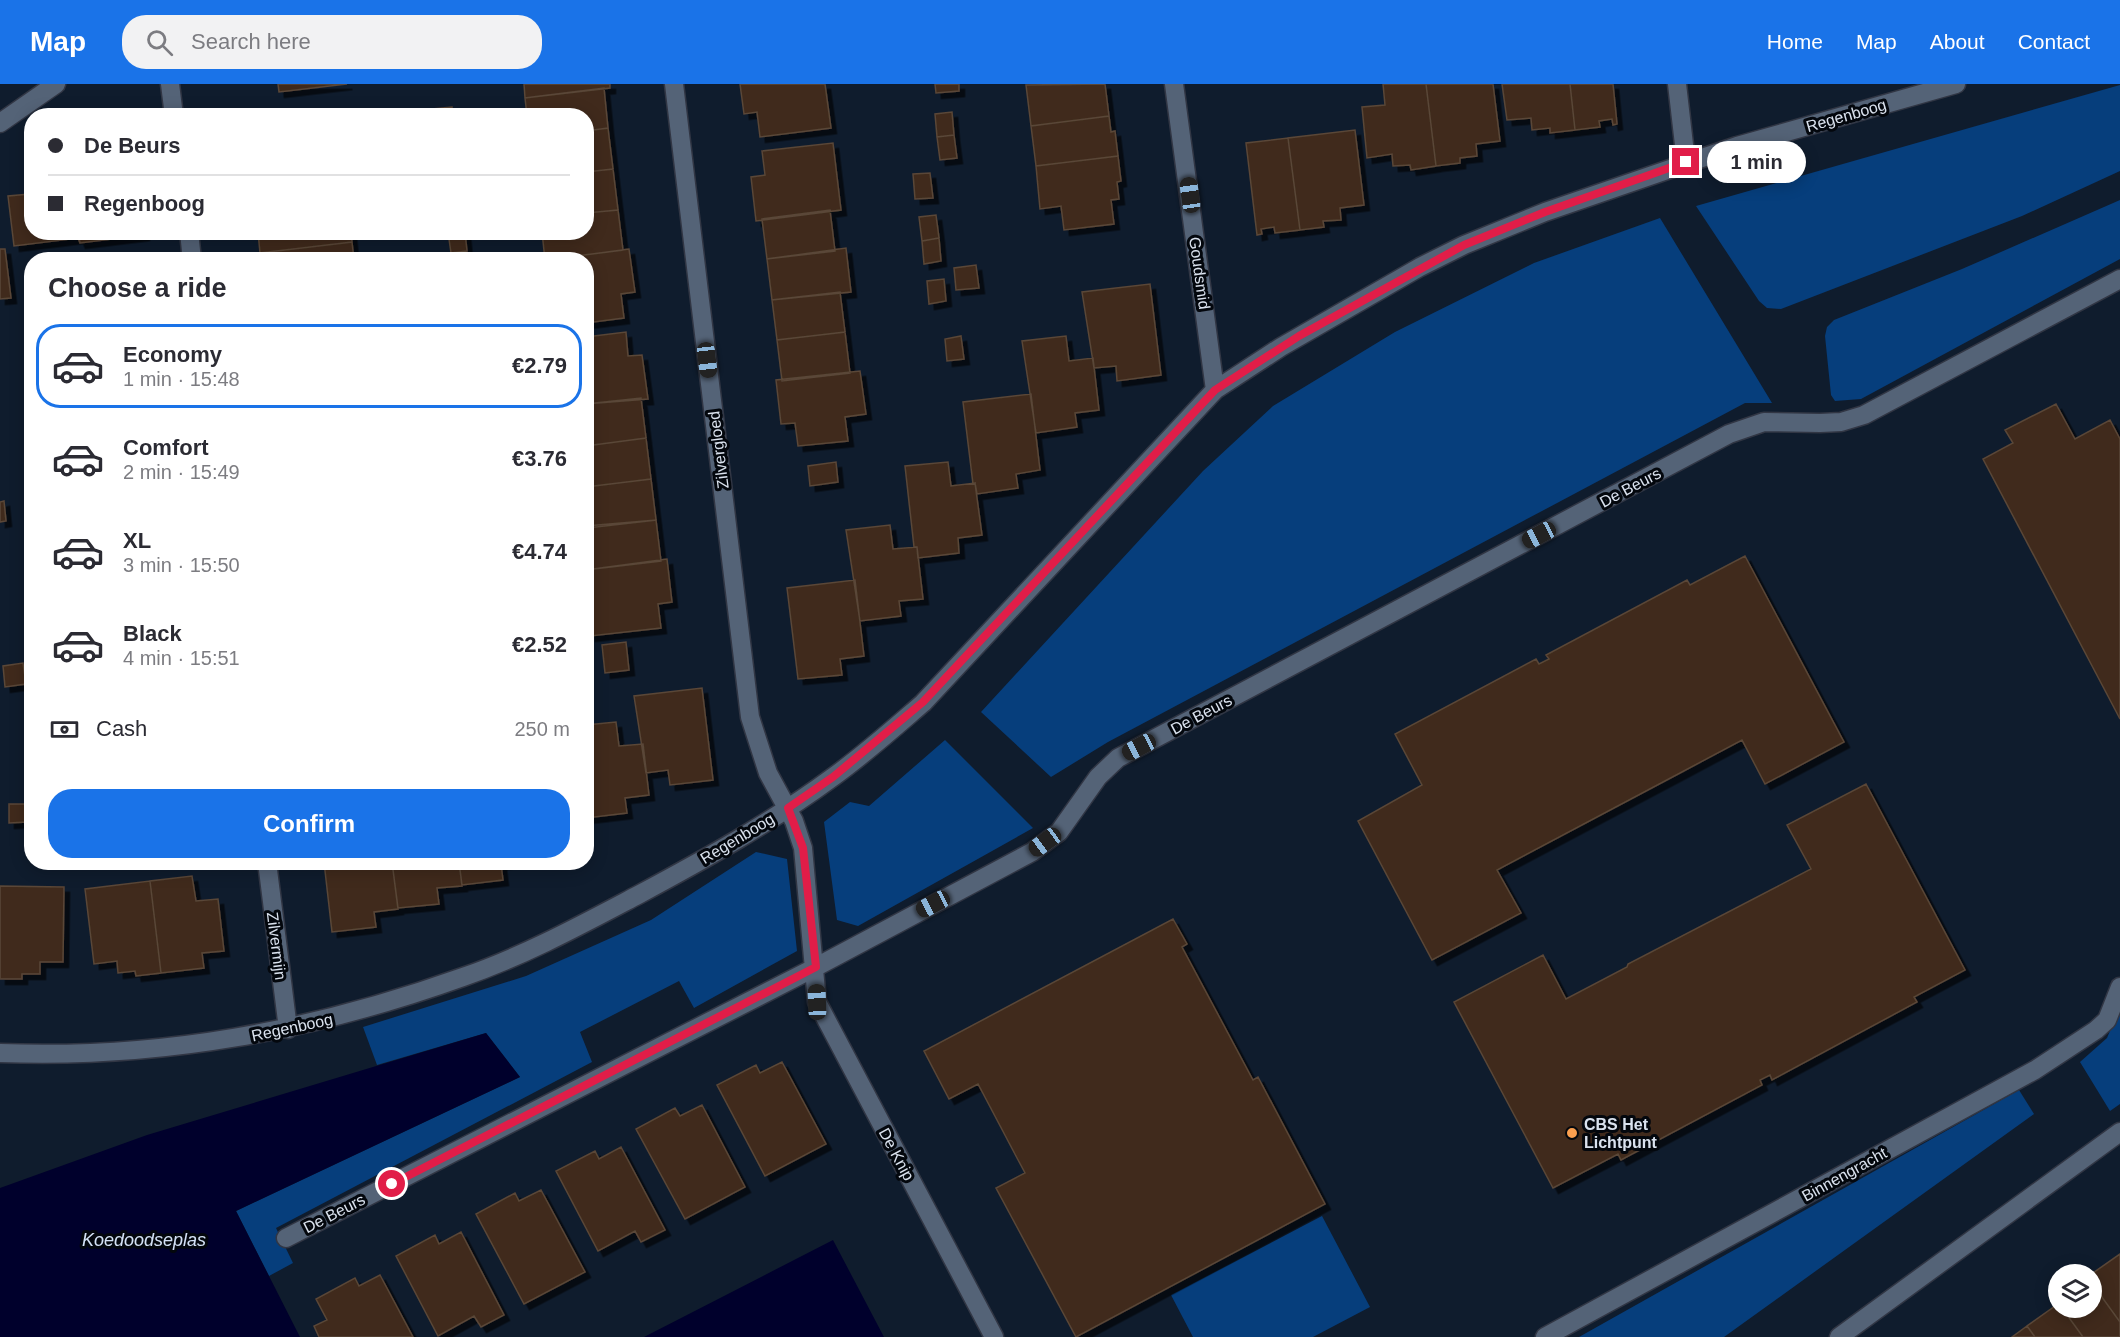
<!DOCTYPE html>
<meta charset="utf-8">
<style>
body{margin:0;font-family:Arial,sans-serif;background:#f2f2f3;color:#2b2b33;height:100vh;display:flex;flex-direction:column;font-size:22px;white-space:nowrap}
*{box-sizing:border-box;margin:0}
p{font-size:20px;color:#7c7c81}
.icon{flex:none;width:33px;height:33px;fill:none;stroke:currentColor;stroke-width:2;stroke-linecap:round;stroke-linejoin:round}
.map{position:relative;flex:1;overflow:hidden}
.sheet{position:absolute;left:24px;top:168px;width:570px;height:618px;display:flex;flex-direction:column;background:#fff;border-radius:24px;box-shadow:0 3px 15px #0003}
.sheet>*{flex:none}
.guide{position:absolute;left:24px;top:24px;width:570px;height:132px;border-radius:24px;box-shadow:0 3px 15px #0003;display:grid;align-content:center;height:132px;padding:0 24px;background:#fff}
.tools{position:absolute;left:2048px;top:1180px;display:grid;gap:12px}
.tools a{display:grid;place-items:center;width:54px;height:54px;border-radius:50%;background:#fff;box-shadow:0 3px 15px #0003;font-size:30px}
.end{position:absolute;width:27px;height:27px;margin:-14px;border:8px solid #e11d48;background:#fff;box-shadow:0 0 0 3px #fff}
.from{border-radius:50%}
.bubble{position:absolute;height:42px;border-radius:21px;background:#fff;box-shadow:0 3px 15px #0003;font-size:20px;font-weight:600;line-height:42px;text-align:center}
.car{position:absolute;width:18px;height:36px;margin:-18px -9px;border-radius:8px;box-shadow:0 0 4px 2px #0007;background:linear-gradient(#222 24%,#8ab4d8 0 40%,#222 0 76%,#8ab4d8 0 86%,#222 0)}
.guide b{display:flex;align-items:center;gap:21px;height:57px;font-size:22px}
.guide b+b{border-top:2px solid #e1e1e2}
.guide i{width:15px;height:15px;background:#2b2b33}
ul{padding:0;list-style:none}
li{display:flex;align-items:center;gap:18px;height:84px;margin:0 12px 9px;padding:0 12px;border:3px solid transparent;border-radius:24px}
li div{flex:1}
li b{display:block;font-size:22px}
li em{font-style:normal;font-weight:600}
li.selected{border-color:#1a73e8}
li>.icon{width:54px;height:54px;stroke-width:1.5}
h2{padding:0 24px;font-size:27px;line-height:72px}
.pay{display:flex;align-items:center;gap:15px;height:66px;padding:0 24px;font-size:22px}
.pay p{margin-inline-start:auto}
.primary-button{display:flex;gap:12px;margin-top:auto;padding:12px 24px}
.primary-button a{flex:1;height:69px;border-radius:24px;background:#1a73e8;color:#fff;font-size:24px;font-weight:600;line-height:69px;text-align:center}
header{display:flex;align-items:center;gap:36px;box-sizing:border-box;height:84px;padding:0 30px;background:#1a73e8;color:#fff}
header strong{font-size:28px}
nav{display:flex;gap:33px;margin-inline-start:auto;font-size:21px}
.search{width:420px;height:54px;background:#f2f2f3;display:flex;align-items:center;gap:15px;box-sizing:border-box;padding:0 21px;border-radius:24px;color:#7c7c81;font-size:22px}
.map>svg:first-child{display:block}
.green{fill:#063e7c}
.water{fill:#00002c}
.building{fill:#3f2c1d;stroke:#5a4637;stroke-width:1.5;filter:url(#shadow)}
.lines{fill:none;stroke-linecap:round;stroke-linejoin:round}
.minor-casing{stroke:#313644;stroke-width:21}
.minor{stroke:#546377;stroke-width:18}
.route{stroke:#e11d48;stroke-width:8}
.poi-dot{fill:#fa9f4f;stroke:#03070d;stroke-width:2}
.labels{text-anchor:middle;stroke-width:6;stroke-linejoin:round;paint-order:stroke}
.street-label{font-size:16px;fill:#dae2ee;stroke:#03070d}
.poi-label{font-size:16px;font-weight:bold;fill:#dae2ee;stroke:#03070d;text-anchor:start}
.water-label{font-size:18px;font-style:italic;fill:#d4e2f6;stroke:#03070d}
</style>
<header>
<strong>Map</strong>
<div class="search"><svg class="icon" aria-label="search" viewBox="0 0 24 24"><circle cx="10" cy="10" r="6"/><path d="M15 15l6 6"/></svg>Search here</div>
<nav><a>Home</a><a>Map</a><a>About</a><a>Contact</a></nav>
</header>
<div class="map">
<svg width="2120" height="1253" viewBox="0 0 2120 1253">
<defs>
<filter id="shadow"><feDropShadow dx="5.5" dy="5.5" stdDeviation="0" flood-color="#0009"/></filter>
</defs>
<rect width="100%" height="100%" fill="#0f1c2d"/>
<path class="green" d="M 2120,1 L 2120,87 L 2022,132 L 1781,225 L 1767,224 L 1759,217 L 1696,122 Z
M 2120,116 L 2120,175 L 1861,315 L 1835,317 L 1831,311 L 1825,252 L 1827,243 L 1834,236 L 1962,185 Z
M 1660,134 L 1772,319 L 1745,319 L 1108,658 L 1051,693 L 981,628 L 1203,387 L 1273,322 L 1395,248 L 1534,179 Z
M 945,656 L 1033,744 L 858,842 L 837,836 L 824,738 L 850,718 L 869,722 Z
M 756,768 L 787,775 L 797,867 L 694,924 L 679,897 L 580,948 L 592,978 L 276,1144 L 293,1179 L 269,1192 L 236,1127 L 520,993 L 486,949 L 377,981 L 363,943 L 526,892 L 651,836 Z
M 2120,923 L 2120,1020 L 2110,1027 L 2080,978 L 2107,954 Z
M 2019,1006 L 2034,1030 L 1724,1253 L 1579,1253 Z
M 1322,1132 L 1370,1223 L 1313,1253 L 1193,1253 L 1171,1211 Z"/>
<path class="water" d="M 486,949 L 520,993 L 236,1127 L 300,1253 L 0,1253 L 0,1104 L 147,1051 Z
M 833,1156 L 884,1253 L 644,1253 Z"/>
<path class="building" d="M 278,0 L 347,0 L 279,8 Z
M 524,0 L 610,0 L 610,4 L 525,14 Z
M 740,0 L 825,0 L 831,44 L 760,53 L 757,28 L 744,30 Z
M 935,0 L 959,0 L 959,7 L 936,9 Z
M 1105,0 L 1109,32 L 1031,42 L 1026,1 Z
M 1383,0 L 1426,0 L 1436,82 L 1411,86 L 1410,81 L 1393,82 L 1392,70 L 1367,74 L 1362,23 L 1385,21 Z
M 1426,0 L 1493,0 L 1500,57 L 1476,60 L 1477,72 L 1460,74 L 1460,79 L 1436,82 Z
M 1502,0 L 1570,0 L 1575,46 L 1550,49 L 1550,44 L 1532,46 L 1531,34 L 1507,36 Z
M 1570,0 L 1613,0 L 1617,40 L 1613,41 L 1612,35 L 1599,37 L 1600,43 L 1575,46 Z
M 604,4 L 608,44 L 586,47 L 586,32 L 527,32 L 525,14 Z
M 452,23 L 453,32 L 423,32 L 422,26 Z
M 952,28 L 954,51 L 937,53 L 935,30 Z
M 1109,32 L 1111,48 L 1115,47 L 1118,72 L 1036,82 L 1031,42 Z
M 608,44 L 613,85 L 586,88 L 586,47 Z
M 1355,46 L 1364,121 L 1340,124 L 1341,136 L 1323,137 L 1324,143 L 1300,146 L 1288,54 Z
M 954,51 L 957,74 L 940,76 L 937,53 Z
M 1288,54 L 1300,146 L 1275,149 L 1274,143 L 1261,145 L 1262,150 L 1257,151 L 1246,59 Z
M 833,59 L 841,126 L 756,137 L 751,93 L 765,91 L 762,67 Z
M 32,72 L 32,148 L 78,148 L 80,159 L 78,154 L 14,162 L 8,112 L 30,110 L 26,73 Z
M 1118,72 L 1121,97 L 1117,98 L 1119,115 L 1111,116 L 1114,140 L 1064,146 L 1061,122 L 1040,125 L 1036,82 Z
M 613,85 L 618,126 L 586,129 L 586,88 Z
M 930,89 L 933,114 L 915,115 L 913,90 Z
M 618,126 L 623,166 L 545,176 L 542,148 L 586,148 L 586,129 Z
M 830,126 L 835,167 L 767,175 L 762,135 Z
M 936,131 L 939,154 L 922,157 L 919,133 Z
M 78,148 L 144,148 L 144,151 L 80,159 Z
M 258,148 L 351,148 L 352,158 L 260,169 Z
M 448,148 L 465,148 L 467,167 L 451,169 Z
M 939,154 L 941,177 L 924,180 L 922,157 Z
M 352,158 L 354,176 L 261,176 L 260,169 Z
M 846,164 L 851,208 L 772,216 L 767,175 Z
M 0,165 L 5,165 L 11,214 L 0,215 Z
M 629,165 L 635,208 L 621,210 L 624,234 L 586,239 L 586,176 L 547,176 Z
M 976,181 L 979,204 L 956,206 L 954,184 Z
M 944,195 L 946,217 L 929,220 L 927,197 Z
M 1150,200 L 1161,291 L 1117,297 L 1116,282 L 1094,284 L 1082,208 Z
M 840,208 L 845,248 L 777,256 L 772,216 Z
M 626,248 L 628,272 L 642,271 L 648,315 L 586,320 L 586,253 Z
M 845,248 L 850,289 L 782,297 L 777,256 Z
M 961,252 L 964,275 L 947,277 L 945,255 Z
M 1066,252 L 1069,277 L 1093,274 L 1099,326 L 1075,329 L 1077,343 L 1036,349 L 1022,257 Z
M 860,287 L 866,330 L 845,333 L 848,357 L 798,362 L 795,339 L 781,340 L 776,296 Z
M 1031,310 L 1040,386 L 1016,390 L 1018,404 L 977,410 L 975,399 L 973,400 L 963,318 Z
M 641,314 L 646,354 L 586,362 L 586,320 Z
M 2056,320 L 2075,355 L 2110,336 L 2120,355 L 2120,635 L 1983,375 L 2013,359 L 2005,346 Z
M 646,354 L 651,395 L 586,403 L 586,362 Z
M 836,378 L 838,398 L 810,402 L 808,382 Z
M 948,378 L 951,402 L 975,399 L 982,451 L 958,454 L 959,469 L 918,474 L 917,463 L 914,463 L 905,382 Z
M 651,395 L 656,436 L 588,444 L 586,403 Z
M 4,417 L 6,437 L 0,438 L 0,418 Z
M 656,436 L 661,477 L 586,486 L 586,442 Z
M 890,441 L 893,465 L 917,463 L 923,515 L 899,517 L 901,532 L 860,537 L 846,446 Z
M 1745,472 L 1844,658 L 1765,700 L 1742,656 L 1680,689 L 1497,786 L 1521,829 L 1432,876 L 1358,737 L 1422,701 L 1395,650 L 1536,575 L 1539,580 L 1549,575 L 1546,571 L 1687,496 L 1690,501 Z
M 667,475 L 672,518 L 658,520 L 661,544 L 590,552 L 586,486 Z
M 855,496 L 864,572 L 840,575 L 842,591 L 798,595 L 787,504 Z
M 626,558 L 629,586 L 605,589 L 602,561 Z
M 23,579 L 26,600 L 5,603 L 3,582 Z
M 702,604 L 713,696 L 670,701 L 668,686 L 646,689 L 634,612 Z
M 616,638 L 619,662 L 643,660 L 649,711 L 625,714 L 627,729 L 586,734 L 586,641 Z
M 1866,700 L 1965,886 L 1914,913 L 1917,918 L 1772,996 L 1770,991 L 1760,996 L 1762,1001 L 1621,1076 L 1618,1070 L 1553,1104 L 1454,918 L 1543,871 L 1566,915 L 1627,883 L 1628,880 L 1811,785 L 1787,741 Z
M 9,720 L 27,720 L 27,738 L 9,739 Z
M 324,778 L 392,778 L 398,825 L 374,828 L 376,843 L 332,848 Z
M 392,778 L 459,778 L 462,802 L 437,804 L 439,820 L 398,824 Z
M 459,778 L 520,778 L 501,780 L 503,796 L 462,801 Z
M 192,792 L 196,817 L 218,815 L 224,867 L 202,869 L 204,884 L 161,889 L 150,797 Z
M 150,797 L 161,889 L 136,892 L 135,887 L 118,889 L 117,877 L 94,880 L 85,805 Z
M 0,802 L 64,803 L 63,878 L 40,878 L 40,890 L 22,890 L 22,895 L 0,895 Z
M 1173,835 L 1187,860 L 1182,863 L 1253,996 L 1258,993 L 1325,1120 L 1076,1253 L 996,1104 L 1025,1089 L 1017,1074 L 978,1000 L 949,1015 L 924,967 Z
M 782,978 L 826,1060 L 765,1092 L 717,1001 L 756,981 L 760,989 Z
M 702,1021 L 745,1103 L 685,1135 L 636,1045 L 675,1024 L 680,1032 Z
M 621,1063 L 665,1146 L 641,1158 L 635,1147 L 598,1167 L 556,1087 L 595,1067 L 599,1075 Z
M 541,1106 L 585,1188 L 524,1220 L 476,1130 L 515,1109 L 519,1117 Z
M 461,1148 L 504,1231 L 481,1243 L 474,1232 L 438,1252 L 396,1172 L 435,1151 L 439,1160 Z
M 2120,1170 L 2120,1238 L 2091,1198 L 2090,1191 Z
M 380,1191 L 413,1253 L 319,1253 L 314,1242 L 327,1236 L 316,1215 L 355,1194 L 359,1202 Z
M 2091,1198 L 2120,1238 L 2120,1253 L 2083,1253 L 2062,1224 L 2091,1224 Z
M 2058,1220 L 2058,1224 L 2062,1224 L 2083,1253 L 2035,1253 L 2027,1242 Z
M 2027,1242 L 2035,1253 L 2012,1253 Z"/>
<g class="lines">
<g class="minor-casing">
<path id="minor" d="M 170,0 L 174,32
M 674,0 L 750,633 L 768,689 L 794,737 L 803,764 L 817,918 L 994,1253
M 1174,0 L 1215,306
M 1677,0 L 1686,78
M 0,39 L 56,0
M 189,148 L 192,176
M 267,778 L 288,945
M 0,969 C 161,975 312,947 463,893 C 524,872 581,841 638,811 C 705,775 772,738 833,693 C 865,670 894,644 923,619 L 1215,306 L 1281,263 L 1420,183 L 1464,161 L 1545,128 L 1737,62 L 1956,0
M 286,1154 L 816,883 L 1032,768 L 1059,748 L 1098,693 L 1118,674 L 1729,350 L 1764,338 L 1820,339 L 1841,338 L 1864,331 L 2120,195
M 1545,1253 L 2035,986 L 2096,946 L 2107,936 L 2120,903
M 1839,1253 L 2120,1048"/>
</g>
<use href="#minor" class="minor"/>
</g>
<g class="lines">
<path class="route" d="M 392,1100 L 816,883 L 803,764 L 788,724 L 833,693 L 923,618 L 1215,306 L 1299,252 L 1464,161 L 1545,128 L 1686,78"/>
</g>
<circle class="poi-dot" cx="1572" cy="1049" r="6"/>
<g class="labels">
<g class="street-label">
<text transform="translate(1846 31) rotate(-16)" y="6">Regenboog</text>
<text transform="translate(1200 189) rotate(82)" y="6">Goudsmid</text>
<text transform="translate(718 366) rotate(-97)" y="6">Zilvergloed</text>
<text transform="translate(1630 403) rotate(-28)" y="6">De Beurs</text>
<text transform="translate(1201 630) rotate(-28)" y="6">De Beurs</text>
<text transform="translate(737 754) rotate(-31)" y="6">Regenboog</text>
<text transform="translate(277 862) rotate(83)" y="6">Zilvermijn</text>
<text transform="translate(292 943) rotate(-12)" y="6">Regenboog</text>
<text transform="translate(897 1070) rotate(62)" y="6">De Knip</text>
<text transform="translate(1844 1090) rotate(-29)" y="6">Binnengracht</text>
<text transform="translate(334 1129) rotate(-27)" y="6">De Beurs</text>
</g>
<g class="poi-label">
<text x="1584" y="1046">CBS Het<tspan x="1584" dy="18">Lichtpunt</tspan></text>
</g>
<g class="water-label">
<text x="144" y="1162">Koedoodseplas</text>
</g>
</g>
</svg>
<div class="tools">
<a><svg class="icon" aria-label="layers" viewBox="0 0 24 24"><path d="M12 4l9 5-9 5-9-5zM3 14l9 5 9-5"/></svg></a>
</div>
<i class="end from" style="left:392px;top:1100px"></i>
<i class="end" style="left:1686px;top:78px"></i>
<div class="bubble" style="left:1707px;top:57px;width:99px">1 min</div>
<i class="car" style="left:1190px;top:111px;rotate:352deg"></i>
<i class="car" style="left:707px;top:276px;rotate:173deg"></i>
<i class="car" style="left:1539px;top:451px;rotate:242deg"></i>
<i class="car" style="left:1139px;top:663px;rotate:242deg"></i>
<i class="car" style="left:1045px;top:758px;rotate:234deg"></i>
<i class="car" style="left:933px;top:820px;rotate:242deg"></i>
<i class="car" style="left:817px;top:918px;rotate:358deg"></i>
<div class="guide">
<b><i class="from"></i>De Beurs</b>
<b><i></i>Regenboog</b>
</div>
<section class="sheet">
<h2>Choose a ride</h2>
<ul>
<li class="selected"><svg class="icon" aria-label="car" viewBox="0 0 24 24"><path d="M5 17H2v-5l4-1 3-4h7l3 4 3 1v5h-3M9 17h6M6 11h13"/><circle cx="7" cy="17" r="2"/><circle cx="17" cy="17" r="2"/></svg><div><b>Economy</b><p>1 min · 15:48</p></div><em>€2.79</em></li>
<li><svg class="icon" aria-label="car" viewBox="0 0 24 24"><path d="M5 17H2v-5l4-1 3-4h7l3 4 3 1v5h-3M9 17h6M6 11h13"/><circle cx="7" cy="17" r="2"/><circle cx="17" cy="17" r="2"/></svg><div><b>Comfort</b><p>2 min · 15:49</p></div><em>€3.76</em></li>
<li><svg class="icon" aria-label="car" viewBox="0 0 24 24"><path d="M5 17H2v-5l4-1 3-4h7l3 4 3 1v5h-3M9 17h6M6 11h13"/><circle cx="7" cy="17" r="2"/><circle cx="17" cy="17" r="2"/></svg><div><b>XL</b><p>3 min · 15:50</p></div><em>€4.74</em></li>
<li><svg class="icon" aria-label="car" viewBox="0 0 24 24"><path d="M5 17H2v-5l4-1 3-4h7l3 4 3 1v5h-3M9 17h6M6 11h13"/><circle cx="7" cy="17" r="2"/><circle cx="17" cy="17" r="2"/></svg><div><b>Black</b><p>4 min · 15:51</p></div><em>€2.52</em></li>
</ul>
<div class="pay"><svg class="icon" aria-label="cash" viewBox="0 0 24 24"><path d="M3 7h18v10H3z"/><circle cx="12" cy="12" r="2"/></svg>Cash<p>250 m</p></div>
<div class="primary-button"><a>Confirm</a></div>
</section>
</div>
